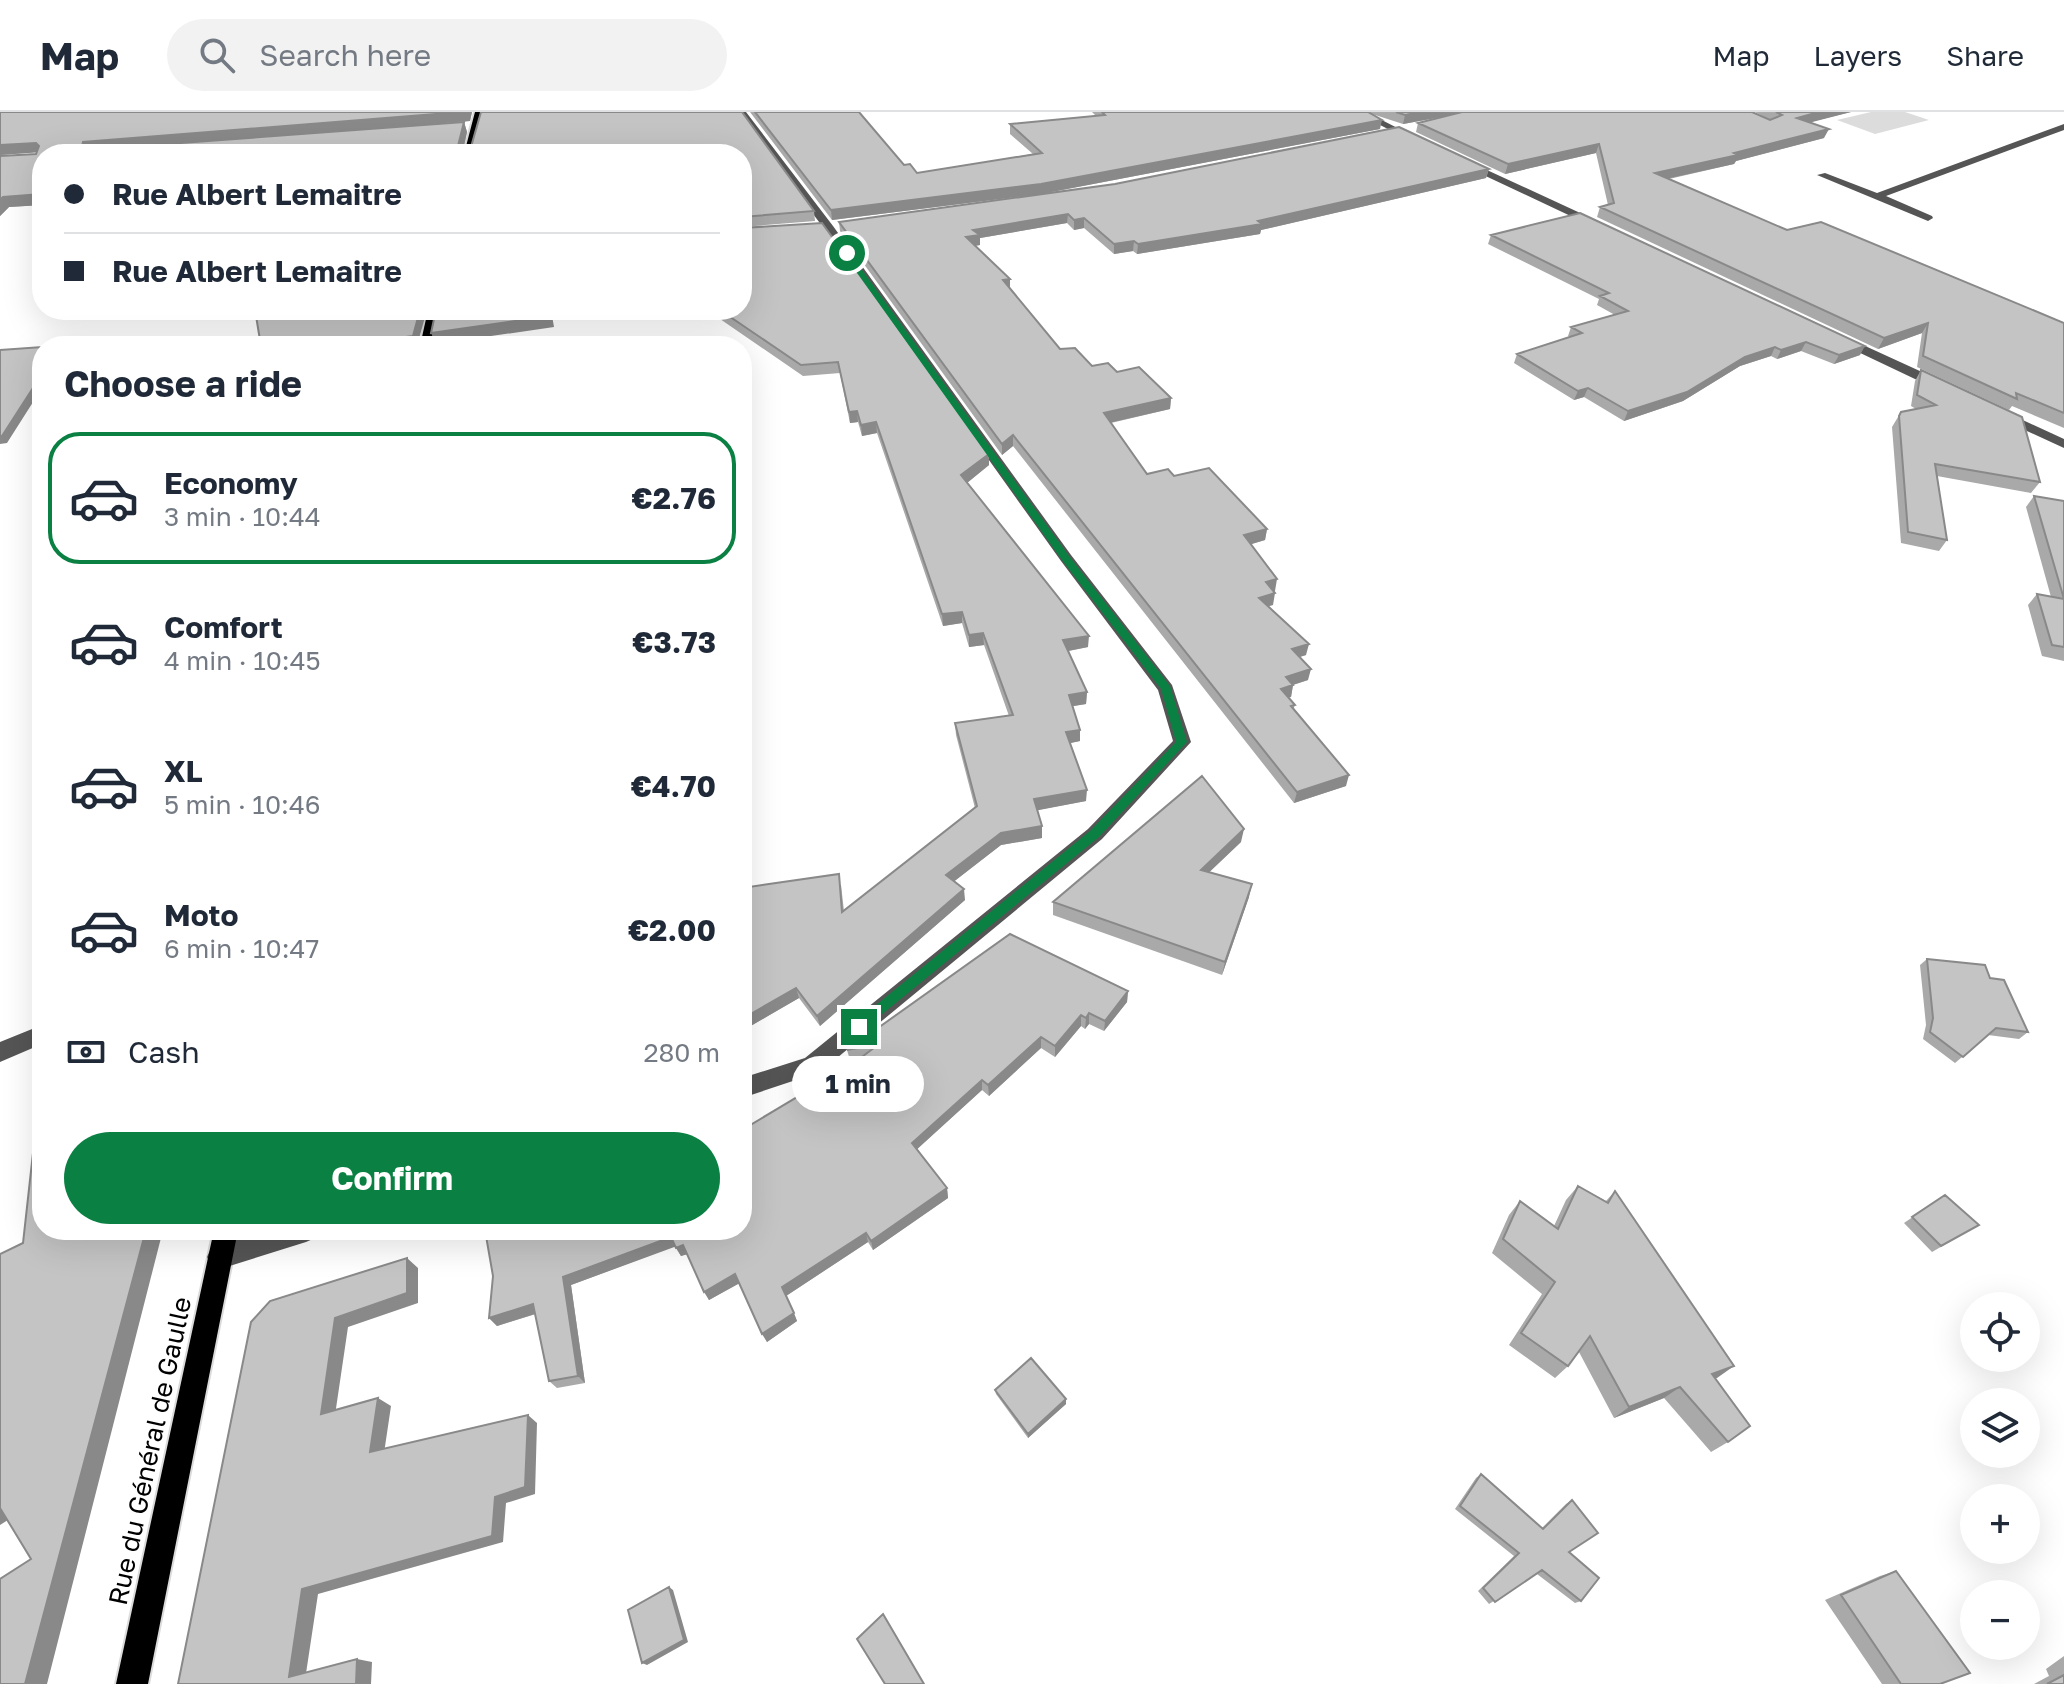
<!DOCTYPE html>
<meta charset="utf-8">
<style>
body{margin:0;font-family:"Golos Text",sans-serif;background:#f2f2f3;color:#1f2937;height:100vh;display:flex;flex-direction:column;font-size:30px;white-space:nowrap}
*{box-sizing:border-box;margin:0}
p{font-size:26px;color:#747a83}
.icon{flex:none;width:44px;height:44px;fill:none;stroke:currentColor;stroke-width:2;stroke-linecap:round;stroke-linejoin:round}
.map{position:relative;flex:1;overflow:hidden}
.drawer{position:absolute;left:32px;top:224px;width:720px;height:904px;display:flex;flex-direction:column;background:#fff;border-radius:32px;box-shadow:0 8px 32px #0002}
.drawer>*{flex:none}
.top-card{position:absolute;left:32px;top:32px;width:720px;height:176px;border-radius:32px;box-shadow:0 8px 32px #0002;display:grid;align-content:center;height:176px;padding:0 32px;background:#fff}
.fabs{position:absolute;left:1960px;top:1180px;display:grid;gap:16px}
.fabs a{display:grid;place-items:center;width:80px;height:80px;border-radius:50%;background:#fff;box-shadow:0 8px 32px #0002;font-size:40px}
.end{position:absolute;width:36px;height:36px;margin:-18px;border:10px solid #0b8043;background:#fff;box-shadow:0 0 0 4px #fff}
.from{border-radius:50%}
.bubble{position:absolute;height:56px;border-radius:28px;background:#fff;box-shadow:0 8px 32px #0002;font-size:26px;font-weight:700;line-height:56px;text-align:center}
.top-card b{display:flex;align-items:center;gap:28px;height:76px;font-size:30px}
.top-card b+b{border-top:2px solid #e0e1e3}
.top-card i{width:20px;height:20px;background:#1f2937}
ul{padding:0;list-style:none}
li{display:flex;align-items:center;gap:24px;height:132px;margin:0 16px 12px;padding:0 16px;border:4px solid transparent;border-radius:32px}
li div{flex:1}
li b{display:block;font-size:30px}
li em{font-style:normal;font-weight:700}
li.current{border-color:#0b8043}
li>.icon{width:72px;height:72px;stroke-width:1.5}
h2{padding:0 32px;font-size:36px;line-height:96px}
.pay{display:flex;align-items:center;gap:20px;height:88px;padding:0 32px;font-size:30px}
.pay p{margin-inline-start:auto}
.cta{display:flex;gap:16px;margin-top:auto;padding:16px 32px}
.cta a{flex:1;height:92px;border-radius:48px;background:#0b8043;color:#fff;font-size:32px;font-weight:700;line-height:92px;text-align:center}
header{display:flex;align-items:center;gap:48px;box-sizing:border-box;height:112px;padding:0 40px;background:#fff;border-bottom:2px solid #e0e1e3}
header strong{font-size:38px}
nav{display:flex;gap:44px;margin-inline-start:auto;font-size:28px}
.search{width:560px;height:72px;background:#f2f2f3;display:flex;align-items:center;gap:20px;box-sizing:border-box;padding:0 28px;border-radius:44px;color:#747a83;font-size:30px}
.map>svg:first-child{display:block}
.green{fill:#dcdcdc}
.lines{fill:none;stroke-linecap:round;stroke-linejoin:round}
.major-casing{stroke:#dbdbdb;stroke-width:4}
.minor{fill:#555;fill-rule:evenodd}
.major{fill:#000;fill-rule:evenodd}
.wall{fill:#a9a9a9}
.shaded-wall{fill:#898989}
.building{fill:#c4c4c4;stroke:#898989;stroke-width:2}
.route{fill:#0b8043}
.labels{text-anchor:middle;stroke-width:8;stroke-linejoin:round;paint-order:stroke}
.near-street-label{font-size:26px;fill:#000;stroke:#fff}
</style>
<header>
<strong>Map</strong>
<div class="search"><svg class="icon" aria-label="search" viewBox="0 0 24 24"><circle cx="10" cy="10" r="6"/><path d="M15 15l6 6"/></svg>Search here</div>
<nav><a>Map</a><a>Layers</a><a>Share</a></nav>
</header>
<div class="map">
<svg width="2064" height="1572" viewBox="0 0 2064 1572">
<rect width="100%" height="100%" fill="#fff"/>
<path class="green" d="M 1871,0 L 1905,0 L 1929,8 L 1875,22 L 1837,8 Z"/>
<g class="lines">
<g class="major-casing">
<path id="major" d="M 475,0 L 483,0 L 474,42 L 464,42 Z
M 428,198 L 440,198 L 432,234 L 420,234 Z
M 214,1118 L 238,1118 L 148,1572 L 116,1572 Z"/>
</g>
<path class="minor" d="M 737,0 L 746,0 L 833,114 L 1071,443 L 1172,573 L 1191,630 L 1102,727 L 820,960 L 742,986 L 742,966 L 805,946 L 1088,717 L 1173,629 L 1158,578 L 1061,449 L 825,118 Z
M 1355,0 L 1366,0 L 1421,28 L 1413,30 Z
M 2064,12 L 2064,18 L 1886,84 L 1932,104 L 1933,106 L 1928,109 L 1817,63 L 1825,61 L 1877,81 Z
M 1463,47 L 1604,112 L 1605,114 L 1596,116 L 1460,52 Z
M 1839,222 L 1946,271 L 1947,274 L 1936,277 L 1835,229 L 1833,226 Z
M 1999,297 L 2064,327 L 2064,336 L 1994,304 L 1994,298 Z
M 42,913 L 42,932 L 0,950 L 0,930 Z
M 268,1118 L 318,1118 L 315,1126 L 306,1130 L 220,1157 L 211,1154 L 207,1145 L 211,1136 Z"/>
<use href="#major" class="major"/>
</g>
<path class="wall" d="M 0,0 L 472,0 L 470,9 L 234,27 L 464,10 L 467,20 L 464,35 L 471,35 L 481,0 L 742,0 L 814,99 L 815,109 L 742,115 L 742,42 L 42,42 L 42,93 L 9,95 L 0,104 L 0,44 L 36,42 L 37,40 L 0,43 Z
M 750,0 L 859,0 L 904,53 L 917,61 L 1033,42 L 1010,22 L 1010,12 L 1096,4 L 1092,0 L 1752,0 L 1770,8 L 1755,0 L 1851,0 L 1810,10 L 1824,26 L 1736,49 L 1734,52 L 1669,67 L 1787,118 L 2064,211 L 2064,316 L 2012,294 L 2009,298 L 1917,255 L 1922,221 L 1878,237 L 1597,105 L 1600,95 L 1608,93 L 1596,41 L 1505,62 L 1416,20 L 1418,11 L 1442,5 L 1403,12 L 1372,2 L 1380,17 L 1041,82 L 1489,57 L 1486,66 L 1261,118 L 1260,122 L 1137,142 L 1133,139 L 1114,142 L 1084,116 L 1074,118 L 1067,111 L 980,126 L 980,133 L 975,134 L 1060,237 L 1092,254 L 1117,260 L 1171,286 L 1170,297 L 1111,311 L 1147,362 L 1174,364 L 1267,417 L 1265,428 L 1251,432 L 1275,479 L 1273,479 L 1273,493 L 1268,494 L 1306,543 L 1300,545 L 1308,568 L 1293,573 L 1291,585 L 1288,585 L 1295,593 L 1293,598 L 1346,674 L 1294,691 L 1013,334 L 1002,343 L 840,119 L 839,110 L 1041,82 L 832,108 Z
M 742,116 L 989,353 L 967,371 L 1088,535 L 1068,539 L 1087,580 L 1086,592 L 1072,594 L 1080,629 L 1070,631 L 1086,689 L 1037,698 L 1042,714 L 1042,726 L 1001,733 L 954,769 L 965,788 L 820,914 L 799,886 L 742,919 L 742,776 L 841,773 L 844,799 L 975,696 L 956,623 L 955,611 L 1009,604 L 984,533 L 969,535 L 962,511 L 943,514 L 877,321 L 862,324 L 858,310 L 850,311 L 840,261 L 803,264 L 707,198 L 742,198 Z
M 1491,123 L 1860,243 L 1834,252 L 1801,239 L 1777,247 L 1771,244 L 1740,254 L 1683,289 L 1624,309 L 1584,285 L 1574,288 L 1514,251 L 1517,242 L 1570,225 L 1568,224 L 1571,215 L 1615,203 L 1597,193 L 1599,187 L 1488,132 Z
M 1921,258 L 2040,370 L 2031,381 L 1937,364 L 1947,428 L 1939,439 L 1901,431 L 1892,315 L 1901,300 L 1916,297 L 1911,294 L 1915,269 Z
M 2034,384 L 2064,389 L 2064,549 L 2042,544 L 2028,493 L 2037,482 L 2051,485 L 2026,395 Z
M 1241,730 L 1209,760 L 1249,785 L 1222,863 L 1053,803 L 1053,790 Z
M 1927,847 L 1990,866 L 2028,920 L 2019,927 L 1988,923 L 1955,951 L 1923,927 L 1926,913 L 1920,853 Z
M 1128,879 L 1127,890 L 1104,919 L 1089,912 L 1085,917 L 1081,914 L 1055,945 L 1041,936 L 989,984 L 982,978 L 917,1037 L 947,1076 L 948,1086 L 873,1138 L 868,1130 L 786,1184 L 797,1209 L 767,1230 L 739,1171 L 709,1188 L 687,1142 L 681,1144 L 675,1134 L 571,1173 L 585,1271 L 557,1276 L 549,1269 L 536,1202 L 497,1214 L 489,1206 L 493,1164 L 742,1118 L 860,946 L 850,948 L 847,938 Z
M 1578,1074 L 1606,1089 L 1615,1079 L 1717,1266 L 1715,1266 L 1728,1330 L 1711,1340 L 1664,1286 L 1614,1306 L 1579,1240 L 1568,1254 L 1555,1266 L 1509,1233 L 1542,1182 L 1492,1141 L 1509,1103 L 1520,1089 L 1554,1114 L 1566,1088 Z
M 1945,1083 L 1979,1113 L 1932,1140 L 1904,1111 Z
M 995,1278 L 1066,1287 L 1066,1292 L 1028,1326 L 996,1282 Z
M 1481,1362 L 1542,1416 L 1566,1392 L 1572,1388 L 1569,1440 L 1581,1489 L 1575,1491 L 1537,1462 L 1489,1492 L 1478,1479 L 1514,1444 L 1455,1397 L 1476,1366 Z
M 1896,1459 L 1940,1572 L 1882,1572 L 1825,1488 L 1880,1464 Z
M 2064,1544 L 2064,1572 L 2034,1572 L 2049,1564 L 2046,1557 Z"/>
<path class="shaded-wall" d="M 461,0 L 472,0 L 470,9 L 89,39 L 82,35 L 83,30 Z
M 1420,0 L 1468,0 L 1403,12 L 1405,3 Z
M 1819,0 L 1851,0 L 1793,15 L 1797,6 Z
M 1382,8 L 1380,17 L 1041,82 L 832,108 L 831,98 Z
M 464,10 L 467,20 L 462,42 L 458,34 Z
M 1829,17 L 1824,26 L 1736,49 L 1734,52 L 1652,70 L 1655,61 Z
M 36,31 L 42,40 L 0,43 L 0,33 Z
M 1599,32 L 1596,41 L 1505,62 L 1508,52 Z
M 1489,57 L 1486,66 L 1261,118 L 1260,122 L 1137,142 L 1138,132 L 1258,109 Z
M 42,82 L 42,93 L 9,95 L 0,104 L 0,88 L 3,85 Z
M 1068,102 L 1067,111 L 980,126 L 980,133 L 966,135 L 966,125 L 973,118 Z
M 1084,106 L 1084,116 L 1074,118 L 1074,108 Z
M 1134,129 L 1133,139 L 1114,142 L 1114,132 Z
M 1010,167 L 1010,177 L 1003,168 Z
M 420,198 L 427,198 L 417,234 L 371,234 L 370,230 Z
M 550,198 L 551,198 L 554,215 L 436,232 L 431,221 Z
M 626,198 L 674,198 L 628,205 Z
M 1928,211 L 1922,221 L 1878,237 L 1884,226 Z
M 1806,230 L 1801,239 L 1777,247 L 1781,238 Z
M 1865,234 L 1860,243 L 1834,252 L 1839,243 Z
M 1775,235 L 1771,244 L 1740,254 L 1683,289 L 1624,309 L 1628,299 L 1745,245 Z
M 42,262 L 42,276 L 7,331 L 0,332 L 0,324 Z
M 1588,276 L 1584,285 L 1574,288 L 1578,279 Z
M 1171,286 L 1170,297 L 1104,312 L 1104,301 Z
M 857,299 L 858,310 L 850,311 L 849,300 Z
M 876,310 L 877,321 L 862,324 L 861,313 Z
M 1013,323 L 1013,334 L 1002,343 L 1002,332 Z
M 989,342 L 989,353 L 962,375 L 961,363 Z
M 1267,417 L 1265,428 L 1242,435 L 1244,423 Z
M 1277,467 L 1275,479 L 1264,482 L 1266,470 Z
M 1275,481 L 1273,493 L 1257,497 L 1259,486 Z
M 962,500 L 962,511 L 943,514 L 942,502 Z
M 742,503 L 748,535 L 742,535 Z
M 983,521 L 984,533 L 969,535 L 969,523 Z
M 1089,524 L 1088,535 L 1063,540 L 1063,528 Z
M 1309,532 L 1306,543 L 1289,548 L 1292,537 Z
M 1311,557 L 1308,568 L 1283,576 L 1286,565 Z
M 1293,573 L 1291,585 L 1278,589 L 1281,577 Z
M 1087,580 L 1086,592 L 1068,595 L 1069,583 Z
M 1080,618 L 1080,629 L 1066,632 L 1066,620 Z
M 1349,663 L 1346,674 L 1294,691 L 1297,680 Z
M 1087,678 L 1086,689 L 1034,699 L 1034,687 Z
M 1042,714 L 1042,726 L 1001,733 L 947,775 L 946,763 L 1001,721 Z
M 1244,717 L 1241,730 L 1198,771 L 1201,758 Z
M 1252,772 L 1249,785 L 1222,863 L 1225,850 Z
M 964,777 L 965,788 L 820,914 L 817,904 Z
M 796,876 L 799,886 L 742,919 L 742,907 Z
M 1128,879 L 1127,890 L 1104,919 L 1105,909 Z
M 1089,901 L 1089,912 L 1085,917 L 1086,906 Z
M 1081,903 L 1081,914 L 1055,945 L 1055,934 Z
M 1041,925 L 1041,936 L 989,984 L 988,973 Z
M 982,968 L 982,978 L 914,1040 L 912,1031 Z
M 947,1076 L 948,1086 L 873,1138 L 871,1129 Z
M 146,1118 L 163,1118 L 47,1572 L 25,1572 Z
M 866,1121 L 868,1130 L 786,1184 L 782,1175 Z
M 671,1125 L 677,1134 L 571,1173 L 585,1271 L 578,1264 L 563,1165 Z
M 683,1133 L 688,1142 L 681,1144 L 676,1136 Z
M 407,1146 L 418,1156 L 418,1191 L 348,1215 L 334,1310 L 321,1302 L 335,1206 Z
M 735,1162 L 740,1171 L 709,1188 L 704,1180 Z
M 533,1192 L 541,1200 L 497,1214 L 489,1206 Z
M 794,1201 L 797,1209 L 767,1230 L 762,1222 Z
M 1734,1254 L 1717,1266 L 1695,1274 L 1712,1262 Z
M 1680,1275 L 1664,1286 L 1614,1306 L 1629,1295 Z
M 378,1286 L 391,1294 L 383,1348 L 370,1340 Z
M 1066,1287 L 1066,1292 L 1028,1326 L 1028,1322 Z
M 528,1303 L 537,1311 L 535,1382 L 506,1391 L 503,1430 L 318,1482 L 305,1568 L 289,1565 L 302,1477 L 495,1385 Z
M 0,1395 L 19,1401 L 0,1413 Z
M 669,1475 L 673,1478 L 688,1530 L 647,1553 L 642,1551 Z
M 357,1547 L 372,1550 L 371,1572 L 356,1572 Z"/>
<path class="building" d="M 0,0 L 461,0 L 83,30 L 82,35 L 126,35 L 464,10 L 458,34 L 471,35 L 481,0 L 742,0 L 814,99 L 742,105 L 742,42 L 42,42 L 42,82 L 3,85 L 0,88 L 0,44 L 36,42 L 39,34 L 36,31 L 0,33 Z
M 755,0 L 859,0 L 904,53 L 910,52 L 917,61 L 1042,41 L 1010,12 L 1105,3 L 1102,0 L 1368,0 L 1382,8 L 1041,72 L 831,98 Z
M 1396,0 L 1420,0 L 1405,3 Z
M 1462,0 L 1752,0 L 1770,8 L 1782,3 L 1776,0 L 1819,0 L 1797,6 L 1829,17 L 1734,41 L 1738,43 L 1655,61 L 1787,118 L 1821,110 L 2064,211 L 2064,301 L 2016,281 L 2017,287 L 1923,244 L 1928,211 L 1884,226 L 1600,95 L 1614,91 L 1599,32 L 1508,52 L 1418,11 Z
M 1399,15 L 1489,57 L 1258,109 L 1262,112 L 1138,132 L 1134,129 L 1114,132 L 1084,106 L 1074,108 L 1068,102 L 973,118 L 980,123 L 966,125 L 1010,167 L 1003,168 L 1060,237 L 1075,236 L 1092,254 L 1108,251 L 1117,260 L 1139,255 L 1171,286 L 1104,301 L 1147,362 L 1168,357 L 1174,364 L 1209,356 L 1267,417 L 1244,423 L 1277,467 L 1266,470 L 1275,481 L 1259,486 L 1309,532 L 1292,537 L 1311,557 L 1286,565 L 1293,573 L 1281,577 L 1295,593 L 1291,594 L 1349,663 L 1297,680 L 1013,323 L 1002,332 L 839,110 L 1115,72 Z
M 1580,101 L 1865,234 L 1839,243 L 1806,230 L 1781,238 L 1775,235 L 1745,245 L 1687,280 L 1628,299 L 1588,276 L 1578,279 L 1517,242 L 1582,221 L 1571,215 L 1628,199 L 1600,184 L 1609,181 L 1491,123 Z
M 822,111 L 989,342 L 961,363 L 1089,524 L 1063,528 L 1087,580 L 1069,583 L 1080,618 L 1066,620 L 1087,678 L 1034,687 L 1042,714 L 1001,721 L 946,763 L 964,777 L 817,904 L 796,876 L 742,907 L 742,776 L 839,762 L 842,800 L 977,694 L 955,611 L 1013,603 L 983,521 L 969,523 L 962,500 L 942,502 L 876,310 L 861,313 L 857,299 L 849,300 L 838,250 L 801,253 L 720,198 L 742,198 L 742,116 Z
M 255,198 L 420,198 L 413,224 L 370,230 L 371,234 L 261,234 Z
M 436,198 L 550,198 L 551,204 L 431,221 Z
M 42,235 L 42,262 L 2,324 L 0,324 L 0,238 Z
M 1921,258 L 2022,305 L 2040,370 L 1935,352 L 1947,428 L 1908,420 L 1899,304 L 1901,300 L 1936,293 L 1917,283 Z
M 2034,384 L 2064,389 L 2064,487 Z
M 2037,482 L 2064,487 L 2064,535 L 2052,533 Z
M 742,504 L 747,527 L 742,528 Z
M 1202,664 L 1244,717 L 1201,758 L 1252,772 L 1225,850 L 1053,790 Z
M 1010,822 L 1128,879 L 1105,909 L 1089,901 L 1086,906 L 1081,903 L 1055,934 L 1041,925 L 988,973 L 982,968 L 912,1031 L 947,1076 L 871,1129 L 866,1121 L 782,1175 L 794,1201 L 762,1222 L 735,1162 L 704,1180 L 683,1133 L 676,1136 L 671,1125 L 563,1165 L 578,1264 L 549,1269 L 533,1192 L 489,1206 L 493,1164 L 486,1124 L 502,1118 L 742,1118 L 742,1018 L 854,951 L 879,932 L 847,938 Z
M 1927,847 L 1985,853 L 1990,866 L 2004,868 L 2028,920 L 1996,916 L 1963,945 L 1930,920 L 1933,906 Z
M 42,1037 L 42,1118 L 146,1118 L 25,1572 L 0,1572 L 0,1467 L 31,1447 L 0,1396 L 0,1142 L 23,1131 L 33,1041 Z
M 1578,1074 L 1608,1091 L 1615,1079 L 1734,1254 L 1712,1262 L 1750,1314 L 1728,1330 L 1680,1275 L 1629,1295 L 1590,1224 L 1568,1254 L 1521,1221 L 1555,1170 L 1503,1127 L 1520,1089 L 1558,1117 Z
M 1945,1083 L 1979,1113 L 1941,1134 L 1912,1105 Z
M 407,1146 L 407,1181 L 335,1206 L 321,1302 L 378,1286 L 370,1340 L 528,1303 L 525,1375 L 495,1385 L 492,1424 L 302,1477 L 289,1565 L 357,1547 L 356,1572 L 178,1572 L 251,1210 L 270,1189 Z
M 1031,1246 L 1066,1287 L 1028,1322 L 995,1278 Z
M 1481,1362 L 1543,1417 L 1572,1388 L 1598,1421 L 1569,1440 L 1599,1466 L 1581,1489 L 1542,1458 L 1495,1490 L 1483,1476 L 1519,1441 L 1460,1394 Z
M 1896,1459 L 1970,1561 L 1940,1572 L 1901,1572 L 1841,1483 Z
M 669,1475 L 684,1528 L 642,1551 L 628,1498 Z
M 883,1502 L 924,1572 L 885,1572 L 857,1527 Z
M 2064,1563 L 2064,1572 L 2047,1572 Z"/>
<path class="route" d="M 849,140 L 1069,444 L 1170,574 L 1187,630 L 1099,725 L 859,921 L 854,919 L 854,911 L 1090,719 L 1176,630 L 1161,577 L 1062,448 L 843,141 Z"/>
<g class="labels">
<g class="near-street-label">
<text transform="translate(150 1339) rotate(-78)" y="9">Rue du Général de Gaulle</text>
</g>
</g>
</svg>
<div class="fabs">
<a><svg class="icon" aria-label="locate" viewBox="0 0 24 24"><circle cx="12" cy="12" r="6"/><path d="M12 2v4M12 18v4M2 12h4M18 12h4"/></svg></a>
<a><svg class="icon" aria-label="layers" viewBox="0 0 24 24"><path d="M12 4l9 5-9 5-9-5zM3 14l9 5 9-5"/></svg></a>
<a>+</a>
<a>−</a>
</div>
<i class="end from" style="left:847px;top:141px"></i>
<i class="end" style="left:859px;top:915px"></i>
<div class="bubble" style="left:792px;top:944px;width:132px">1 min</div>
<div class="top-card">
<b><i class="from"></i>Rue Albert Lemaitre</b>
<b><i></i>Rue Albert Lemaitre</b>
</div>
<section class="drawer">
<h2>Choose a ride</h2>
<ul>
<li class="current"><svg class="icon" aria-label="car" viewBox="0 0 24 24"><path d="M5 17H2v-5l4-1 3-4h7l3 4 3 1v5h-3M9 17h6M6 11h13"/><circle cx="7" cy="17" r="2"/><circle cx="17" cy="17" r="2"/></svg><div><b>Economy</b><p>3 min · 10:44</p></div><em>€2.76</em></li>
<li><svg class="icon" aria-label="car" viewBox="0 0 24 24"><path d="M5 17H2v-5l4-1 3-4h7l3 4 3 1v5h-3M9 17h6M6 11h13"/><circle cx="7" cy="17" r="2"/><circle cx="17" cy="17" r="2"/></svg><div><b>Comfort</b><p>4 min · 10:45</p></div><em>€3.73</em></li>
<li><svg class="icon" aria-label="car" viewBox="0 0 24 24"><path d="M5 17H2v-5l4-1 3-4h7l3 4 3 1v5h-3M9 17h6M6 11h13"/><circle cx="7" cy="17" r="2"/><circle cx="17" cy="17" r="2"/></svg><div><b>XL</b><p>5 min · 10:46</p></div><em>€4.70</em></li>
<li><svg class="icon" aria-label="car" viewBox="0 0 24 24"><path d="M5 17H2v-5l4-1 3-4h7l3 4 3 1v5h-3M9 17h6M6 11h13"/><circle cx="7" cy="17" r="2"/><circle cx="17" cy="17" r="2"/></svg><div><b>Moto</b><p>6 min · 10:47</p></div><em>€2.00</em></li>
</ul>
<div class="pay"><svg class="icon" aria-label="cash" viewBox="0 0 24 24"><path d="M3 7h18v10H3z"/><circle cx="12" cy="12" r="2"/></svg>Cash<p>280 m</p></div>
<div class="cta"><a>Confirm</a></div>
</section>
</div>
